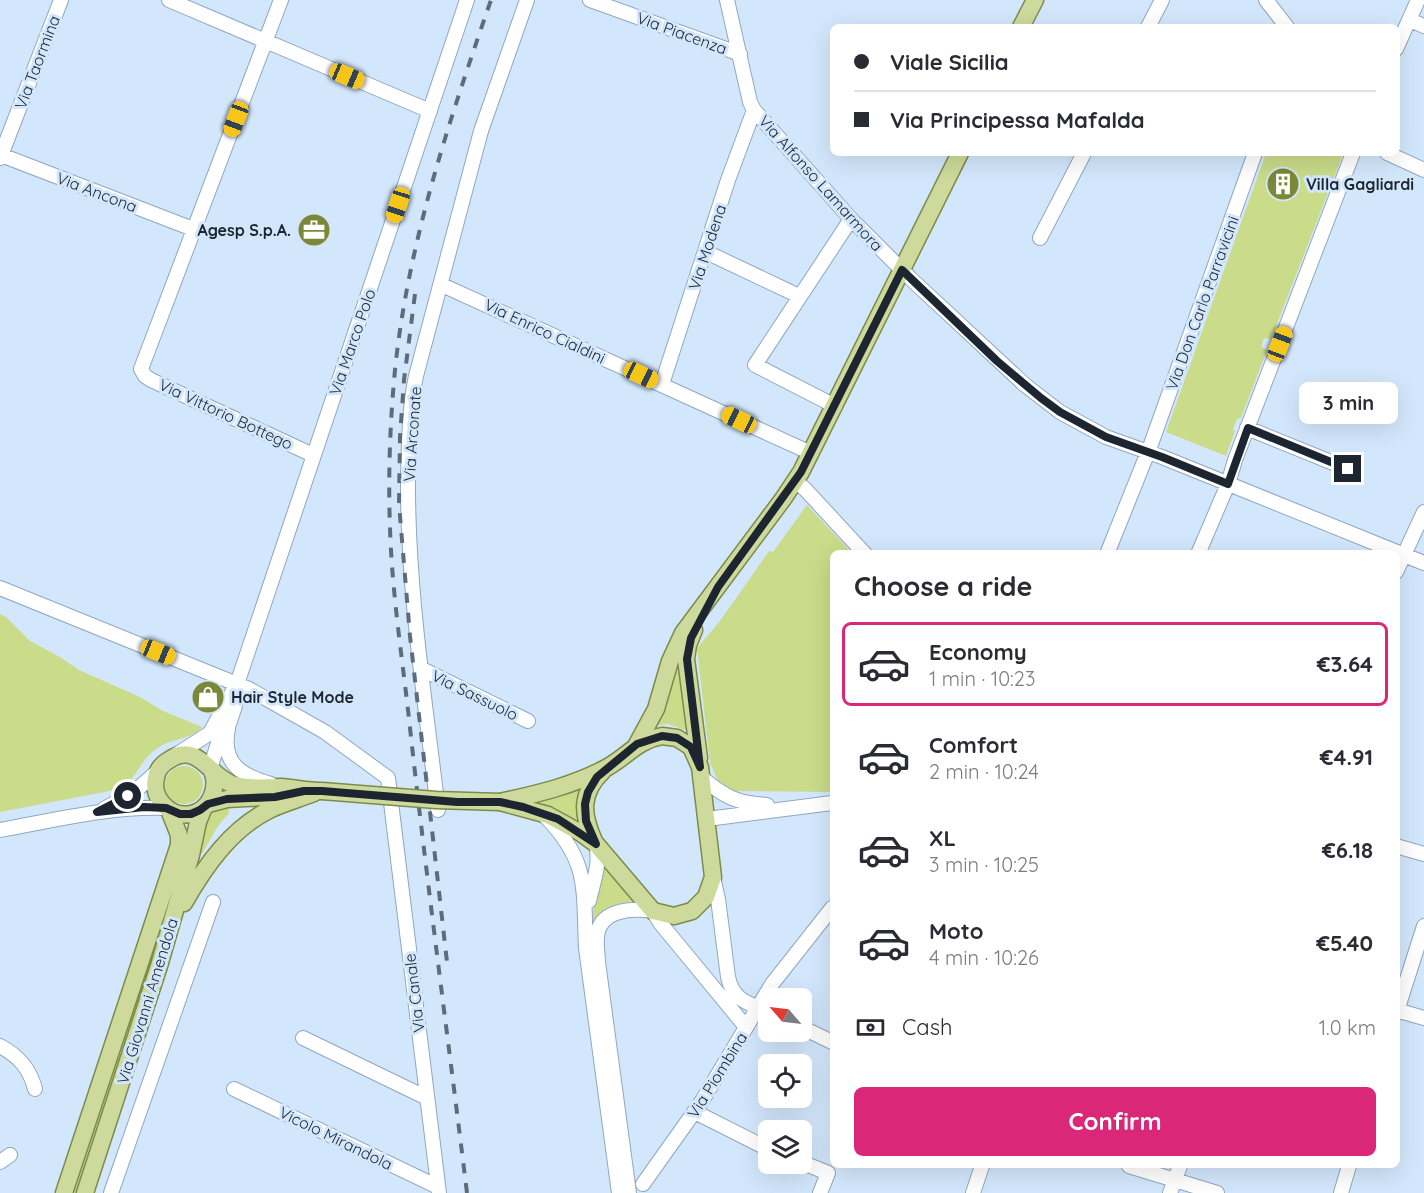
<!DOCTYPE html>
<meta charset="utf-8">
<style>
body{margin:0;font-family:Quicksand,sans-serif;background:#f2f2f3;color:#2b2b33;height:100vh;display:flex;flex-direction:column;font-size:22px;white-space:nowrap}
*{box-sizing:border-box;margin:0}
p{font-size:20px;color:#7c7c81}
.icon{flex:none;width:33px;height:33px;fill:none;stroke:currentColor;stroke-width:2;stroke-linecap:round;stroke-linejoin:round}
.map{position:relative;flex:1;overflow:hidden}
.side{position:absolute;left:830px;top:550px;width:570px;height:618px;display:flex;flex-direction:column;background:#fff;border-radius:9px;box-shadow:0 6px 24px #0002}
.side>*{flex:none}
.guide{position:absolute;left:830px;top:24px;width:570px;height:132px;border-radius:9px;box-shadow:0 6px 24px #0002;display:grid;align-content:center;height:132px;padding:0 24px;background:#fff}
.needle{width:39px;rotate:298deg}
.buttons{position:absolute;left:758px;top:988px;display:grid;gap:12px}
.buttons a{display:grid;place-items:center;width:54px;height:54px;border-radius:9px;background:#fff;box-shadow:0 6px 24px #0002;font-size:30px}
.end{position:absolute;width:27px;height:27px;margin:-14px;border:8px solid #1d2630;background:#fff;box-shadow:0 0 0 3px #fff}
.from{border-radius:50%}
.bubble{position:absolute;height:42px;border-radius:9px;background:#fff;box-shadow:0 6px 24px #0002;font-size:20px;font-weight:700;line-height:42px;text-align:center}
.car{position:absolute;width:18px;height:36px;margin:-18px -9px;border-radius:8px;box-shadow:0 0 4px 2px #0007;background:linear-gradient(#f5c518 24%,#345 0 40%,#f5c518 0 76%,#345 0 86%,#f5c518 0)}
.guide b{display:flex;align-items:center;gap:21px;height:57px;font-size:22px}
.guide b+b{border-top:2px solid #e1e1e2}
.guide i{width:15px;height:15px;background:#2b2b33}
ul{padding:0;list-style:none}
li{display:flex;align-items:center;gap:18px;height:84px;margin:0 12px 9px;padding:0 12px;border:3px solid transparent;border-radius:9px}
li div{flex:1}
li b{display:block;font-size:22px}
li em{font-style:normal;font-weight:700}
li.on{border-color:#db2777}
li>.icon{width:54px;height:54px;stroke-width:1.5}
h2{padding:0 24px;font-size:27px;line-height:72px}
.pay{display:flex;align-items:center;gap:15px;height:66px;padding:0 24px;font-size:22px}
.pay p{margin-inline-start:auto}
.button{display:flex;gap:12px;margin-top:auto;padding:12px 24px}
.button a{flex:1;height:69px;border-radius:9px;background:#db2777;color:#fff;font-size:24px;font-weight:700;line-height:69px;text-align:center}
.map>svg:first-child{display:block}
.green{fill:#cadb8a}
.lines{fill:none;stroke-linecap:round;stroke-linejoin:round}
.minor-casing{stroke:#8fa7c0;stroke-width:16}
.major-casing{stroke:#7b8b4b;stroke-width:19}
.minor{stroke:#fff;stroke-width:14}
.major{stroke:#ceda9b;stroke-width:16}
.rail{stroke:#5e6b79;stroke-width:4;stroke-dasharray:10 10;stroke-linecap:butt}
.major-bridge-casing{stroke:#7b8b4b;stroke-width:19;stroke-linecap:butt}
.major-bridge{stroke:#ceda9b;stroke-width:16}
.route{stroke:#1d2630;stroke-width:8}
.labels{text-anchor:middle;stroke-width:6;stroke-linejoin:round;paint-order:stroke}
.street-label{font-size:16px;fill:#1d2630;stroke:#d3e7fc}
.poi-label{font-size:16px;font-weight:bold;fill:#1d2630;stroke:#d3e7fc;text-anchor:start}
</style>
<div class="map">
<svg width="1424" height="1193" viewBox="0 0 1424 1193">
<rect width="100%" height="100%" fill="#d3e7fc"/>
<path class="green" d="M 1266,153 L 1335,153 L 1342,157 L 1271,339 L 1266,338 L 1263,340 L 1262,347 L 1267,350 L 1241,418 L 1237,419 L 1233,429 L 1235,431 L 1226,456 L 1166,432 Z
M 807,505 L 852,553 L 832,554 L 832,792 L 733,791 L 718,781 L 710,763 L 697,648 L 720,621 L 769,551 L 773,552 Z
M 0,614 L 6,617 L 30,641 L 60,657 L 79,670 L 140,697 L 163,711 L 202,727 C 189,741 169,738 155,750 C 137,763 139,780 115,790 L 0,812 Z
M 678,662 L 687,727 L 685,730 L 668,724 L 655,726 Z
M165 785a19 19 0 1 1 38 0a19 19 0 1 1-38 0Z
M 583,782 L 578,822 L 531,802 Z
M 229,802 L 229,813 L 218,826 L 202,854 L 195,853 C 203,829 203,810 229,802 Z
M 181,856 L 186,857 L 78,1193 L 71,1193 Z
M 606,868 L 634,900 C 629,903 624,902 618,904 C 608,907 600,916 594,925 L 592,924 L 594,901 L 603,869 Z"/>
<g class="lines">
<g class="minor-casing">
<path id="minor" d="M 169,0 L 430,111
M 281,0 L 141,369 L 145,376 L 151,380 L 313,455
M 590,0 L 740,54
M 727,0 L 750,102 L 754,110 L 851,219 L 911,279 L 1025,385 L 1060,412 L 1106,437 L 1162,457 L 1424,563
M 1266,0 L 1287,27
M 1410,20 L 1424,26
M 1148,27 L 1162,0
M 1396,49 L 1418,0
M 1387,153 L 1424,170
M 1,155 L 193,229
M 0,158 L 61,0
M 1040,238 L 1084,153
M 706,252 L 799,296
M 442,285 L 811,453
M 662,384 L 728,180 L 754,110
M 835,406 L 755,365 L 851,219
M 1247,428 L 1348,469
M 795,481 L 805,489 L 865,554
M 1107,554 L 1150,447 L 1255,153
M 1198,554 L 1228,484 L 1235,460 L 1353,153
M 1396,572 L 1424,512
M 0,588 L 249,689 L 325,732 L 388,778 L 439,1193
M 422,669 L 528,721
M 228,729 C 221,763 241,776 271,784
M 176,755 L 210,733 L 236,685
M 210,769 L 218,743 L 229,724 L 235,706 L 237,684 L 467,0
M 702,778 C 725,797 736,803 767,805
M 104,809 L 133,793 L 159,770
M 438,810 C 425,699 407,588 408,476 C 409,443 409,408 416,376 L 481,131 L 527,0
M 545,816 C 590,862 583,889 586,948 L 619,1193
M 707,819 L 832,803
M 0,830 C 55,820 111,806 166,808
M 1396,846 L 1424,854
M 713,877 L 718,899 L 728,977 C 733,1001 749,1003 768,1012
M 589,901 C 593,883 601,862 596,844
M 1396,1010 L 1424,1018
M 1396,1014 L 1424,926
M 801,1027 L 832,1042
M 303,1038 L 427,1098
M 0,1046 C 19,1056 30,1069 35,1089
M 234,1089 L 438,1187
M 695,1112 L 768,1149
M 0,1162 L 10,1155
M 801,1162 L 828,1173 L 820,1193
M 1129,1166 L 1217,1193
M 643,1184 L 702,1101 L 772,984 L 832,908
M 111,1193 L 213,902
M 629,1193 L 598,962 C 598,954 596,946 597,938 C 598,909 632,908 653,911 L 661,924 L 746,1027
M 973,1193 L 982,1166
M 1170,1193 L 1180,1166
M 1341,1193 L 1349,1166"/>
</g>
<g class="major-casing">
<path id="major" d="M 1021,27 L 1035,0
M 694,630 L 688,645 L 686,659 L 699,758
M 662,736 L 677,738 L 691,747 L 700,767 L 713,877 L 706,897 L 692,911 L 674,916 L 653,911 L 596,844 L 581,833 L 548,815 L 500,802 C 537,794 572,786 606,768 C 628,756 636,741 662,736 Z
M 637,744 L 656,709 L 670,661 L 683,633 L 783,499 L 801,472 L 960,153
M 212,771 C 219,788 210,810 191,814 C 170,818 151,798 156,778 C 157,770 162,764 169,760 C 199,740 210,779 235,785 C 250,789 266,787 281,787 C 295,788 308,791 322,791
M 208,804 L 227,799 L 265,797
M 595,843 C 582,815 579,794 603,771
M 184,903 C 205,866 231,829 269,810 C 283,803 299,799 314,793
M 64,1193 L 179,845 L 179,835 L 169,810
M 85,1193 L 159,966 L 191,855 L 198,822 L 204,807"/>
</g>
<use href="#minor" class="minor"/>
<use href="#major" class="major"/>
<path class="rail" d="M 415,294 L 404,380 L 400,437 L 399,504 L 410,636 L 447,962
M 467,1193 C 448,1038 427,883 410,728 C 403,662 392,595 390,528 C 388,476 390,422 395,370 C 408,243 449,121 491,0"/>
<g class="major-bridge-casing">
<path id="major-bridge" d="M 322,791 L 436,800 L 500,802"/>
</g>
<use href="#major-bridge" class="major-bridge"/>
</g>
<g class="lines">
<path class="route" d="M 128,796 L 97,812 L 144,807 L 166,808 L 180,814 L 191,814 L 200,810 L 208,804 L 227,799 L 275,797 L 304,791 L 322,791 L 457,802 L 500,802 L 523,807 L 558,819 L 596,844 L 586,821 L 585,804 L 588,792 L 597,777 L 637,744 L 662,736 L 677,738 L 691,747 L 700,767 L 687,659 L 691,638 L 718,587 L 801,472 L 902,270 L 997,361 L 1041,398 L 1060,412 L 1106,437 L 1162,457 L 1228,484 L 1248,428 L 1348,469"/>
</g>
<defs>
<g id="building-disc" transform="scale(1.725)"><circle r="9.5" fill="#7a8837" stroke="#d3e7fc"/><path d="M-4-6H4V6H1V3H-1V6H-4ZM-2.5-4.3h1.7v1.8h-1.7ZM.8-4.3h1.7v1.8H.8ZM-2.5-1h1.7V.8h-1.7ZM.8-1h1.7V.8H.8Z" fill="#fff"/></g>
<g id="office-disc" transform="scale(1.725)"><circle r="9.5" fill="#7a8837" stroke="#d3e7fc"/><path d="M-6-3h4V-5.5h4V-3h4V5H-6ZM-1-4.5V-3h2v-1.5ZM-6 0V1H6V0Z" fill="#fff"/></g>
<g id="shop-disc" transform="scale(1.725)"><circle r="9.5" fill="#7a8837" stroke="#d3e7fc"/><path d="M-5-2.5h2.3a2.7 3.5 0 0 1 5.4 0H5L5.5 6h-11ZM-1.5-2.5h3a1.5 2.3 0 0 0-3 0Z" fill="#fff"/></g>
</defs>
<g fill-rule="evenodd">
<use href="#building-disc" x="1283" y="184"/>
<use href="#office-disc" x="314" y="230"/>
<use href="#shop-disc" x="208" y="697"/>
</g>
<g class="labels">
<g class="street-label">
<text transform="translate(682 33) rotate(20)" y="6">Via Piacenza</text>
<text transform="translate(37 62) rotate(-69)" y="6">Via Taormina</text>
<text transform="translate(821 183) rotate(48)" y="6">Via Alfonso Lamarmora</text>
<text transform="translate(97 192) rotate(21)" y="6">Via Ancona</text>
<text transform="translate(707 247) rotate(-72)" y="6">Via Modena</text>
<text transform="translate(1202 303) rotate(-70)" y="6">Via Don Carlo Parravicini</text>
<text transform="translate(545 331) rotate(25)" y="6">Via Enrico Cialdini</text>
<text transform="translate(352 342) rotate(-71)" y="6">Via Marco Polo</text>
<text transform="translate(226 414) rotate(25)" y="6">Via Vittorio Bottego</text>
<text transform="translate(412 434) rotate(-86)" y="6">Via Arconate</text>
<text transform="translate(475 695) rotate(26)" y="6">Via Sassuolo</text>
<text transform="translate(414 993) rotate(-97)" y="6">Via Canale</text>
<text transform="translate(147 1001) rotate(-73)" y="6">Via Giovanni Amendola</text>
<text transform="translate(717 1075) rotate(-58)" y="6">Via Piombina</text>
<text transform="translate(336 1138) rotate(26)" y="6">Vicolo Mirandola</text>
</g>
<g class="poi-label">
<text x="1306" y="190">Villa Gagliardi</text>
<text x="291" y="236" text-anchor="end">Agesp S.p.A.</text>
<text x="231" y="703">Hair Style Mode</text>
</g>
</g>
</svg>
<div class="buttons">
<a><svg class="needle" viewBox="-14 -14 28 28"><path d="M0-13l5 13h-10z" fill="#e53935"/><path d="M0 13l5-13h-10z" fill="#7c7c81"/></svg></a>
<a><svg class="icon" aria-label="locate" viewBox="0 0 24 24"><circle cx="12" cy="12" r="6"/><path d="M12 2v4M12 18v4M2 12h4M18 12h4"/></svg></a>
<a><svg class="icon" aria-label="layers" viewBox="0 0 24 24"><path d="M12 4l9 5-9 5-9-5zM3 14l9 5 9-5"/></svg></a>
</div>
<i class="end from" style="left:128px;top:796px"></i>
<i class="end" style="left:1348px;top:469px"></i>
<div class="bubble" style="left:1299px;top:382px;width:99px">3 min</div>
<i class="car" style="left:347px;top:76px;rotate:113deg"></i>
<i class="car" style="left:236px;top:119px;rotate:201deg"></i>
<i class="car" style="left:398px;top:205px;rotate:198deg"></i>
<i class="car" style="left:1280px;top:344px;rotate:21deg"></i>
<i class="car" style="left:641px;top:375px;rotate:115deg"></i>
<i class="car" style="left:739px;top:420px;rotate:295deg"></i>
<i class="car" style="left:158px;top:652px;rotate:112deg"></i>
<div class="guide">
<b><i class="from"></i>Viale Sicilia</b>
<b><i></i>Via Principessa Mafalda</b>
</div>
<section class="side">
<h2>Choose a ride</h2>
<ul>
<li class="on"><svg class="icon" aria-label="car" viewBox="0 0 24 24"><path d="M5 17H2v-5l4-1 3-4h7l3 4 3 1v5h-3M9 17h6M6 11h13"/><circle cx="7" cy="17" r="2"/><circle cx="17" cy="17" r="2"/></svg><div><b>Economy</b><p>1 min · 10:23</p></div><em>€3.64</em></li>
<li><svg class="icon" aria-label="car" viewBox="0 0 24 24"><path d="M5 17H2v-5l4-1 3-4h7l3 4 3 1v5h-3M9 17h6M6 11h13"/><circle cx="7" cy="17" r="2"/><circle cx="17" cy="17" r="2"/></svg><div><b>Comfort</b><p>2 min · 10:24</p></div><em>€4.91</em></li>
<li><svg class="icon" aria-label="car" viewBox="0 0 24 24"><path d="M5 17H2v-5l4-1 3-4h7l3 4 3 1v5h-3M9 17h6M6 11h13"/><circle cx="7" cy="17" r="2"/><circle cx="17" cy="17" r="2"/></svg><div><b>XL</b><p>3 min · 10:25</p></div><em>€6.18</em></li>
<li><svg class="icon" aria-label="car" viewBox="0 0 24 24"><path d="M5 17H2v-5l4-1 3-4h7l3 4 3 1v5h-3M9 17h6M6 11h13"/><circle cx="7" cy="17" r="2"/><circle cx="17" cy="17" r="2"/></svg><div><b>Moto</b><p>4 min · 10:26</p></div><em>€5.40</em></li>
</ul>
<div class="pay"><svg class="icon" aria-label="cash" viewBox="0 0 24 24"><path d="M3 7h18v10H3z"/><circle cx="12" cy="12" r="2"/></svg>Cash<p>1.0 km</p></div>
<div class="button"><a>Confirm</a></div>
</section>
</div>
